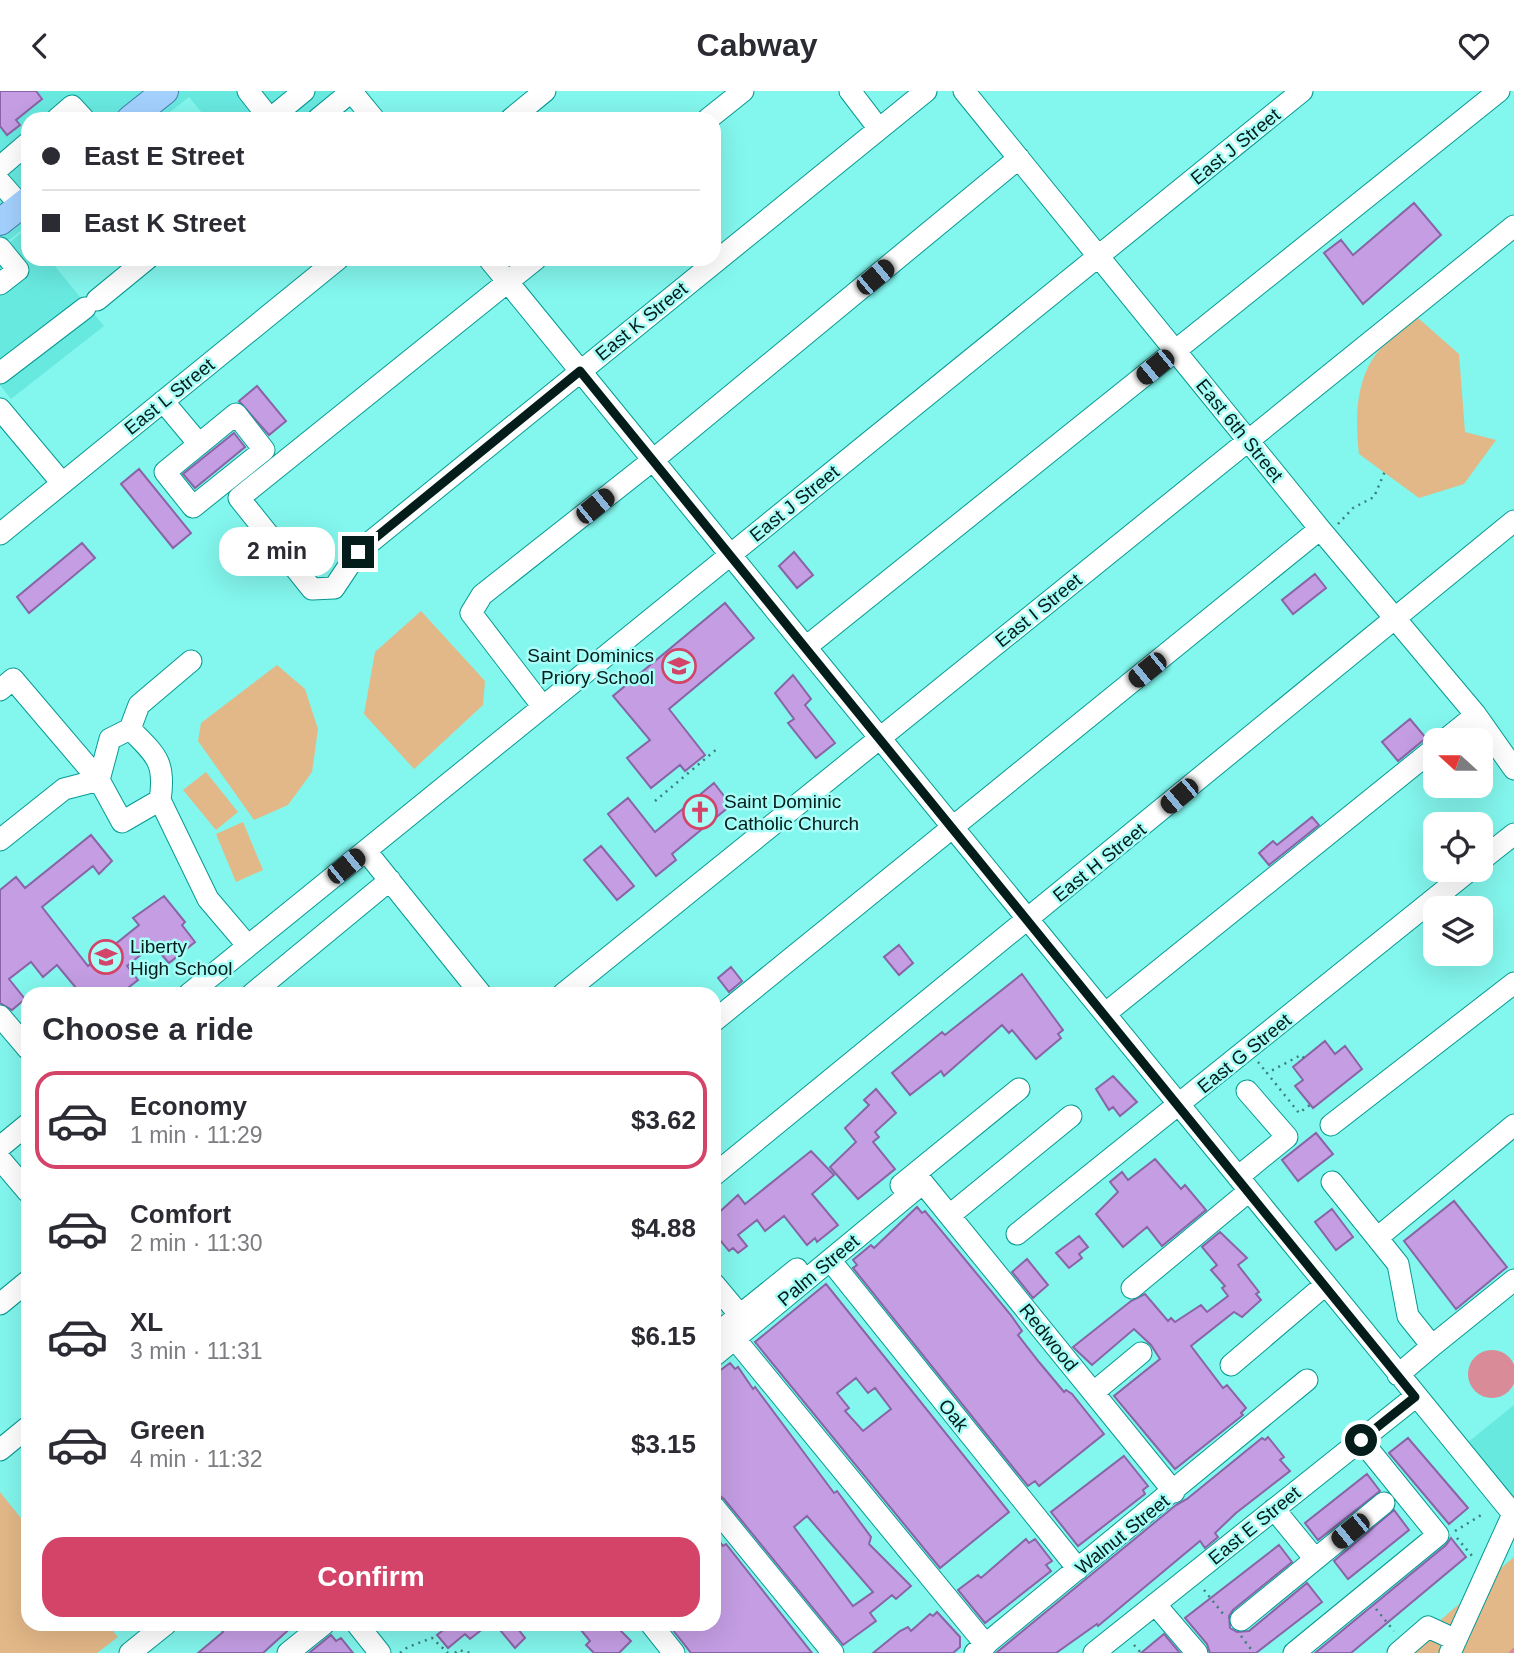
<!DOCTYPE html>
<meta charset="utf-8">
<style>
body{margin:0;font-family:Helvetica,sans-serif;background:#f7f7f7;color:#2b2b33;height:100vh;display:flex;flex-direction:column;font-size:26px;white-space:nowrap}
*{box-sizing:border-box;margin:0}
p{font-size:23px;color:#7c7c81}
.icon{flex:none;width:38px;height:38px;fill:none;stroke:currentColor;stroke-width:2;stroke-linecap:round;stroke-linejoin:round}
.map{position:relative;flex:1;overflow:hidden}
.panel{position:absolute;left:21px;top:896px;width:700px;height:644px;display:flex;flex-direction:column;background:#fff;border-radius:21px;box-shadow:0 7px 28px #0002}
.panel>*{flex:none}
.top-card{position:absolute;left:21px;top:21px;width:700px;height:154px;border-radius:21px;box-shadow:0 7px 28px #0002;display:grid;align-content:center;height:154px;padding:0 21px;background:#fff}
.needle{width:46px;rotate:291deg}
.controls{position:absolute;left:1423px;top:637px;display:grid;gap:14px}
.controls a{display:grid;place-items:center;width:70px;height:70px;border-radius:14px;background:#fff;box-shadow:0 7px 28px #0002;font-size:35px}
.end{position:absolute;width:32px;height:32px;margin:-16px;border:9px solid #041d1b;background:#fff;box-shadow:0 0 0 4px #fff}
.from{border-radius:50%}
.bubble{position:absolute;height:49px;border-radius:21px;background:#fff;box-shadow:0 7px 28px #0002;font-size:23px;font-weight:700;line-height:49px;text-align:center}
.car{position:absolute;width:21px;height:42px;margin:-21px -10px;border-radius:9px;box-shadow:0 0 5px 2px #0007;background:linear-gradient(#222 24%,#8ab4d8 0 40%,#222 0 76%,#8ab4d8 0 86%,#222 0)}
.top-card b{display:flex;align-items:center;gap:24px;height:66px;font-size:26px}
.top-card b+b{border-top:2px solid #e1e1e2}
.top-card i{width:18px;height:18px;background:#2b2b33}
ul{padding:0;list-style:none}
li{display:flex;align-items:center;gap:21px;height:98px;margin:0 14px 10px;padding:0 7px;border:4px solid transparent;border-radius:21px}
li div{flex:1}
li b{display:block;font-size:26px}
li em{font-style:normal;font-weight:700}
li.current{border-color:#d34468}
li>.icon{width:63px;height:63px;stroke-width:1.5}
h2{padding:0 21px;font-size:32px;line-height:84px}
.cta{display:flex;gap:14px;margin-top:auto;padding:14px 21px}
.cta a{flex:1;height:80px;border-radius:21px;background:#d34468;color:#fff;font-size:28px;font-weight:700;line-height:80px;text-align:center}
header{display:flex;justify-content:space-between;align-items:center;height:91px;padding:0 21px;background:#fff;font-size:32px;font-weight:700}
.map>svg:first-child{display:block}
.built{fill:#68e9e0}
.green{fill:#e3b888}
.water{fill:#d98b98}
.lines{fill:none;stroke-linecap:round;stroke-linejoin:round}
.stream{stroke:#d98b98;stroke-width:4.5}
.building{fill:#c49de3;stroke:#8964a6;stroke-width:2;fill-rule:evenodd}
.minor-casing{stroke:#069a93;stroke-width:23}
.major-casing{stroke:#447eae;stroke-width:28}
.path{stroke:#3d7f7a;stroke-width:2.5;stroke-dasharray:2 5;stroke-linecap:butt}
.minor{stroke:#fff;stroke-width:21}
.major{stroke:#a3d1fe;stroke-width:26}
.route{stroke:#041d1b;stroke-width:9}
.labels{text-anchor:middle;stroke-width:5;stroke-linejoin:round;paint-order:stroke}
.street-label{font-size:19px;fill:#041d1b;stroke:#a7fff8}
.poi-label{font-size:19px;fill:#041d1b;stroke:#a7fff8;text-anchor:start}
</style>
<header><svg class="icon" aria-label="back" viewBox="0 0 24 24"><path d="M15 5l-7 7 7 7"/></svg>Cabway<svg class="icon" aria-label="heart" viewBox="0 0 24 24"><path d="M12 20l-8-8c-3-5 5-10 8-4 3-6 11-1 8 4z"/></svg></header>
<div class="map">
<svg width="1514" height="1562" viewBox="0 0 1514 1562">
<rect width="100%" height="100%" fill="#83f6ed"/>
<path class="built" d="M 0,0 L 345,0 L 310,28 L 207,28 L 189,6 L 161,28 L 28,28 L 28,134 L 0,156 Z
M 25,139 L 28,143 L 28,168 L 49,168 L 104,235 L 11,308 L 0,294 L 0,159 Z
M 1514,1314 L 1514,1411 L 1462,1356 Z"/>
<path class="green" d="M 1418,227 L 1459,263 L 1465,341 L 1496,349 L 1464,393 L 1419,407 L 1359,363 C 1355,328 1355,287 1380,258 C 1390,247 1406,237 1418,227 Z
M 421,520 L 485,590 L 483,614 L 414,678 L 364,623 L 375,561 Z
M 277,574 L 305,598 L 318,638 L 312,681 L 288,714 L 254,729 L 198,650 L 201,632 Z
M 206,681 L 238,721 L 216,739 L 183,699 Z
M 243,731 L 263,779 L 236,791 L 216,743 Z
M 0,1401 L 28,1436 L 28,1533 L 107,1533 L 118,1546 L 97,1562 L 0,1562 Z
M 1514,1466 L 1514,1562 L 1402,1562 Z"/>
<path class="water" d="M1468 1283a24 24 0 1 1 48 0a24 24 0 1 1-48 0Z"/>
<g class="lines">
<path class="stream" d="M 1511,1562 L 1514,1559"/>
</g>
<path class="building" d="M 0,0 L 36,0 L 42,8 L 16,29 L 20,34 L 7,44 L 0,35 Z
M 1414,112 L 1441,144 L 1363,213 L 1324,162 L 1341,149 L 1353,164 Z
M 257,295 L 286,330 L 269,344 L 239,310 Z
M 234,342 L 245,356 L 195,397 L 183,383 Z
M 139,378 L 191,442 L 173,457 L 121,393 Z
M 82,452 L 95,467 L 29,522 L 17,506 Z
M 794,461 L 813,484 L 797,497 L 779,475 Z
M 1315,483 L 1326,497 L 1293,523 L 1282,509 Z
M 725,512 L 754,547 L 669,618 L 705,664 L 685,680 L 680,674 L 651,697 L 627,667 L 650,649 L 613,605 Z
M 793,584 L 811,608 L 805,614 L 835,652 L 816,667 L 788,632 L 794,628 L 775,602 Z
M 1410,628 L 1426,647 L 1398,670 L 1382,651 Z
M 714,692 L 731,714 L 672,763 L 676,769 L 656,785 L 608,723 L 628,707 L 655,741 Z
M 1312,726 L 1319,734 L 1269,774 L 1259,762 L 1273,750 L 1277,754 Z
M 91,744 L 112,770 L 99,783 L 93,775 L 42,816 L 88,875 L 139,834 L 133,827 L 164,805 L 185,831 L 182,834 L 195,851 L 169,872 L 153,854 L 127,875 L 138,889 L 120,903 L 81,903 L 57,874 L 43,886 L 31,871 L 9,888 L 25,908 L 12,919 L 0,912 L 0,799 L 16,786 L 25,797 Z
M 601,755 L 634,795 L 617,809 L 584,769 Z
M 899,854 L 913,872 L 899,884 L 884,866 Z
M 731,876 L 742,890 L 729,901 L 718,887 Z
M 1022,883 L 1063,939 L 1058,943 L 1061,947 L 1036,968 L 1012,939 L 1009,942 L 1002,934 L 944,985 L 941,980 L 910,1004 L 892,982 L 942,941 L 945,944 Z
M 1325,950 L 1335,963 L 1345,955 L 1362,978 L 1313,1017 L 1295,995 L 1303,989 L 1293,976 Z
M 1113,985 L 1137,1011 L 1120,1025 L 1113,1016 L 1109,1019 L 1096,998 Z
M 876,998 L 896,1022 L 875,1041 L 879,1046 L 873,1051 L 895,1078 L 858,1108 L 830,1076 L 856,1051 L 845,1037 L 869,1014 L 864,1009 Z
M 1316,1042 L 1333,1063 L 1298,1090 L 1282,1069 Z
M 811,1060 L 834,1084 L 812,1103 L 838,1134 L 817,1151 L 815,1147 L 807,1154 L 784,1125 L 765,1140 L 757,1129 L 738,1144 L 747,1155 L 738,1162 L 733,1157 L 729,1160 L 714,1142 L 714,1126 L 738,1104 L 745,1113 Z
M 1155,1068 L 1181,1098 L 1185,1094 L 1206,1119 L 1162,1155 L 1147,1136 L 1123,1156 L 1096,1123 L 1118,1101 L 1110,1091 L 1122,1081 L 1128,1089 Z
M 1454,1110 L 1507,1176 L 1456,1218 L 1404,1150 Z
M 917,1116 L 922,1122 L 925,1120 L 1010,1223 L 1022,1240 L 1018,1244 L 1039,1271 L 1064,1301 L 1066,1299 L 1072,1303 L 1104,1343 L 1039,1395 L 1035,1390 L 1028,1395 L 853,1177 L 857,1174 L 853,1169 L 871,1154 L 874,1157 Z
M 1332,1118 L 1353,1146 L 1336,1159 L 1315,1131 Z
M 1220,1141 L 1247,1167 L 1238,1174 L 1259,1201 L 1256,1203 L 1261,1209 L 1242,1226 L 1234,1221 L 1191,1255 L 1223,1297 L 1227,1294 L 1246,1317 L 1241,1322 L 1243,1324 L 1175,1378 L 1114,1305 L 1160,1268 L 1151,1254 L 1134,1238 L 1092,1274 L 1073,1256 L 1131,1210 L 1145,1203 L 1168,1230 L 1171,1227 L 1175,1231 L 1201,1214 L 1207,1221 L 1228,1205 L 1222,1197 L 1225,1195 L 1211,1179 L 1217,1174 L 1202,1156 Z
M 1079,1145 L 1088,1156 L 1079,1163 L 1082,1167 L 1069,1177 L 1056,1162 Z
M 1027,1168 L 1048,1194 L 1033,1207 L 1012,1181 Z
M 826,1193 L 1009,1421 L 940,1477 L 755,1251 ZM 856,1287 L 868,1302 L 875,1297 L 891,1318 L 863,1340 L 845,1320 L 849,1317 L 837,1302 Z
M 730,1272 L 735,1278 L 738,1276 L 753,1298 L 755,1296 L 834,1402 L 837,1400 L 871,1446 L 869,1453 L 911,1495 L 896,1508 L 892,1504 L 870,1522 L 876,1530 L 843,1554 L 724,1408 L 714,1400 L 714,1284 ZM 807,1425 L 873,1501 L 853,1515 L 794,1436 Z
M 1268,1346 L 1284,1366 L 1280,1369 L 1290,1380 L 1236,1422 L 1215,1442 L 1218,1446 L 1205,1457 L 1200,1450 L 1098,1535 L 1097,1533 L 1056,1562 L 996,1562 L 1176,1414 L 1187,1408 L 1262,1347 L 1265,1349 Z
M 1408,1347 L 1468,1417 L 1449,1433 L 1389,1362 Z
M 1124,1365 L 1148,1395 L 1143,1399 L 1145,1403 L 1078,1455 L 1051,1421 Z
M 1367,1383 L 1380,1400 L 1318,1449 L 1305,1432 Z
M 1394,1419 L 1409,1439 L 1348,1488 L 1334,1470 Z
M 714,1444 L 723,1455 L 726,1453 L 812,1562 L 691,1562 L 684,1553 L 668,1533 L 714,1533 Z
M 1451,1447 L 1466,1466 L 1351,1562 L 1315,1562 L 1446,1454 Z
M 1026,1448 L 1029,1452 L 1035,1448 L 1052,1470 L 1046,1474 L 1051,1480 L 985,1532 L 958,1499 L 978,1484 L 981,1487 Z
M 1279,1454 L 1292,1471 L 1233,1519 L 1229,1525 L 1230,1537 L 1237,1541 L 1249,1540 L 1307,1492 L 1322,1511 L 1256,1562 L 1210,1562 L 1207,1553 L 1185,1527 Z
M 937,1521 L 960,1546 L 960,1556 L 953,1562 L 873,1562 L 900,1540 L 908,1536 L 911,1540 L 930,1523 L 933,1525 Z
M 218,1533 L 295,1533 L 263,1562 L 198,1562 L 223,1541 Z
M 451,1533 L 489,1533 L 470,1548 L 465,1543 L 448,1557 L 437,1544 Z
M 495,1533 L 514,1533 L 525,1547 L 515,1557 Z
M 576,1533 L 614,1533 L 631,1550 L 619,1562 L 594,1562 L 586,1554 L 590,1550 Z
M 1164,1543 L 1180,1562 L 1141,1562 Z
M 331,1544 L 336,1550 L 341,1547 L 353,1562 L 309,1562 Z"/>
<g class="lines">
<g class="minor-casing">
<path id="minor" d="M 248,0 L 270,28 L 304,0
M 351,0 L 374,28
M 850,0 L 879,38
M 964,0 L 1320,438 L 1476,624 L 1514,678
M 57,28 L 72,15 L 84,28
M 318,28 L 352,0
M 511,28 L 545,0
M 708,28 L 743,0
M 0,76 L 28,52
M 0,91 L 21,115
M 0,157 L 18,179 L 0,193
M 489,168 L 1514,1424
M 536,168 L 239,407 L 312,498 L 334,497 L 358,461 L 926,0
M 97,209 L 147,168
M 0,282 L 85,217
M 163,310 L 199,353
M 0,318 L 62,392
M 236,323 L 264,359 L 193,416 L 165,381 Z
M 0,443 L 338,168
M 806,556 L 1499,0
M 0,599 L 13,588 L 99,689 L 122,731 L 160,709 L 208,808 L 248,855
M 543,616 L 471,522 L 482,504 L 653,369 L 1019,67
M 130,638 L 139,614 L 191,570
M 1445,649 L 1476,624
M 99,689 L 110,648 L 130,638 C 156,664 166,671 160,709
M 0,749 L 64,698 L 99,689
M 366,760 L 481,903
M 1480,770 L 1514,743
M 189,903 L 1302,0
M 252,903 L 390,789
M 563,903 L 1514,135
M 1106,922 L 1435,657
M 0,925 L 28,958
M 714,930 L 1320,438
M 1331,1034 L 1514,892
M 0,1056 L 28,1033
M 0,1068 L 28,1101
M 714,1084 L 1514,430
M 1238,1086 L 1287,1046 L 1247,1000
M 1332,1091 L 1398,1173 L 1408,1225 L 1432,1255 L 1514,1189
M 901,1094 L 1019,998
M 950,1124 L 1071,1025
M 1017,1143 L 1470,779
M 1377,1147 L 1514,1034
M 830,1169 L 1078,1478
M 714,1193 L 740,1224
M 1132,1197 L 1249,1100
M 0,1213 L 28,1190
M 714,1245 L 797,1178
M 735,1248 L 986,1554
M 714,1265 L 923,1092 L 1174,1401
M 1231,1274 L 1325,1194
M 1398,1284 L 1432,1255
M 1094,1301 L 1141,1262
M 0,1359 L 28,1336
M 714,1416 L 833,1562
M 1274,1418 L 1315,1468
M 1155,1513 L 1197,1562
M 1241,1529 L 1384,1412
M 357,1533 L 380,1562
M 651,1533 L 674,1562
M 130,1562 L 166,1533
M 288,1562 L 324,1533
M 975,1562 L 1307,1289
M 1094,1562 L 1415,1306
M 1294,1562 L 1438,1444 L 1361,1349
M 1398,1562 L 1428,1536 L 1456,1549
M 1450,1562 L 1513,1423"/>
</g>
<g class="major-casing">
<path id="major" d="M 130,28 L 165,0
M 0,131 L 28,109"/>
</g>
<path class="path" d="M 1338,433 L 1353,417 L 1374,406 L 1385,380
M 655,710 L 718,657
M 1304,967 L 1301,964 L 1267,982 L 1299,1022 L 1310,1014
M 1258,971 L 1267,982
M 1455,1440 L 1483,1423
M 1457,1447 L 1473,1466
M 1204,1499 L 1224,1524
M 1376,1518 L 1394,1540
M 1241,1545 L 1254,1562
M 1134,1554 L 1141,1562
M 400,1562 L 408,1556 L 432,1547 L 448,1562
M 455,1562 L 458,1559 L 471,1562"/>
<use href="#minor" class="minor"/>
<use href="#major" class="major"/>
</g>
<g class="lines">
<path class="route" d="M 358,461 L 580,280 L 1415,1306 L 1361,1349"/>
</g>
<defs>
<g id="school-ring" transform="scale(1.75)"><circle r="9.5" fill="#a7fff8" stroke="#d34468" stroke-width="1.5"/><path d="M0-5L7-2L0 1L-7-2ZM-4 1L0 2.5L4 1V4Q0 6-4 4Z" fill="#d34468"/></g>
<g id="church-ring" transform="scale(1.75)"><circle r="9.5" fill="#a7fff8" stroke="#d34468" stroke-width="1.5"/><path d="M-1.2-6h2.4v3.5h3.3v2.4h-3.3V6h-2.4V-.1h-3.3v-2.4h3.3Z" fill="#d34468"/></g>
</defs>
<g fill-rule="evenodd">
<use href="#school-ring" x="679" y="575"/>
<use href="#church-ring" x="700" y="721"/>
<use href="#school-ring" x="106" y="866"/>
</g>
<g class="labels">
<g class="street-label">
<text transform="translate(1235 55) rotate(-39)" y="7">East J Street</text>
<text transform="translate(641 230) rotate(-39)" y="7">East K Street</text>
<text transform="translate(169 305) rotate(-39)" y="7">East L Street</text>
<text transform="translate(1240 339) rotate(51)" y="7">East 6th Street</text>
<text transform="translate(794 412) rotate(-39)" y="7">East J Street</text>
<text transform="translate(1038 519) rotate(-39)" y="7">East I Street</text>
<text transform="translate(1099 771) rotate(-39)" y="7">East H Street</text>
<text transform="translate(1244 962) rotate(-39)" y="7">East G Street</text>
<text transform="translate(818 1179) rotate(-40)" y="7">Palm Street</text>
<text transform="translate(1049 1246) rotate(51)" y="7">Redwood</text>
<text transform="translate(954 1324) rotate(51)" y="7">Oak</text>
<text transform="translate(1254 1434) rotate(-39)" y="7">East E Street</text>
<text transform="translate(1122 1443) rotate(-39)" y="7">Walnut Street</text>
</g>
<g class="poi-label">
<text x="654" y="571" text-anchor="end">Saint Dominics<tspan x="654" dy="22">Priory School</tspan></text>
<text x="724" y="717">Saint Dominic<tspan x="724" dy="22">Catholic Church</tspan></text>
<text x="130" y="862">Liberty<tspan x="130" dy="22">High School</tspan></text>
</g>
</g>
</svg>
<div class="controls">
<a><svg class="needle" viewBox="-14 -14 28 28"><path d="M0-13l5 13h-10z" fill="#e53935"/><path d="M0 13l5-13h-10z" fill="#7c7c81"/></svg></a>
<a><svg class="icon" aria-label="locate" viewBox="0 0 24 24"><circle cx="12" cy="12" r="6"/><path d="M12 2v4M12 18v4M2 12h4M18 12h4"/></svg></a>
<a><svg class="icon" aria-label="layers" viewBox="0 0 24 24"><path d="M12 4l9 5-9 5-9-5zM3 14l9 5 9-5"/></svg></a>
</div>
<i class="end from" style="left:1361px;top:1349px"></i>
<i class="end" style="left:358px;top:461px"></i>
<div class="bubble" style="left:219px;top:436px;width:116px">2 min</div>
<i class="car" style="left:875px;top:186px;rotate:50deg"></i>
<i class="car" style="left:1155px;top:276px;rotate:231deg"></i>
<i class="car" style="left:595px;top:415px;rotate:51deg"></i>
<i class="car" style="left:1147px;top:579px;rotate:231deg"></i>
<i class="car" style="left:1179px;top:705px;rotate:230deg"></i>
<i class="car" style="left:346px;top:775px;rotate:51deg"></i>
<i class="car" style="left:1350px;top:1440px;rotate:231deg"></i>
<div class="top-card">
<b><i class="from"></i>East E Street</b>
<b><i></i>East K Street</b>
</div>
<section class="panel">
<h2>Choose a ride</h2>
<ul>
<li class="current"><svg class="icon" aria-label="car" viewBox="0 0 24 24"><path d="M5 17H2v-5l4-1 3-4h7l3 4 3 1v5h-3M9 17h6M6 11h13"/><circle cx="7" cy="17" r="2"/><circle cx="17" cy="17" r="2"/></svg><div><b>Economy</b><p>1 min · 11:29</p></div><em>$3.62</em></li>
<li><svg class="icon" aria-label="car" viewBox="0 0 24 24"><path d="M5 17H2v-5l4-1 3-4h7l3 4 3 1v5h-3M9 17h6M6 11h13"/><circle cx="7" cy="17" r="2"/><circle cx="17" cy="17" r="2"/></svg><div><b>Comfort</b><p>2 min · 11:30</p></div><em>$4.88</em></li>
<li><svg class="icon" aria-label="car" viewBox="0 0 24 24"><path d="M5 17H2v-5l4-1 3-4h7l3 4 3 1v5h-3M9 17h6M6 11h13"/><circle cx="7" cy="17" r="2"/><circle cx="17" cy="17" r="2"/></svg><div><b>XL</b><p>3 min · 11:31</p></div><em>$6.15</em></li>
<li><svg class="icon" aria-label="car" viewBox="0 0 24 24"><path d="M5 17H2v-5l4-1 3-4h7l3 4 3 1v5h-3M9 17h6M6 11h13"/><circle cx="7" cy="17" r="2"/><circle cx="17" cy="17" r="2"/></svg><div><b>Green</b><p>4 min · 11:32</p></div><em>$3.15</em></li>
</ul>
<div class="cta"><a>Confirm</a></div>
</section>
</div>
